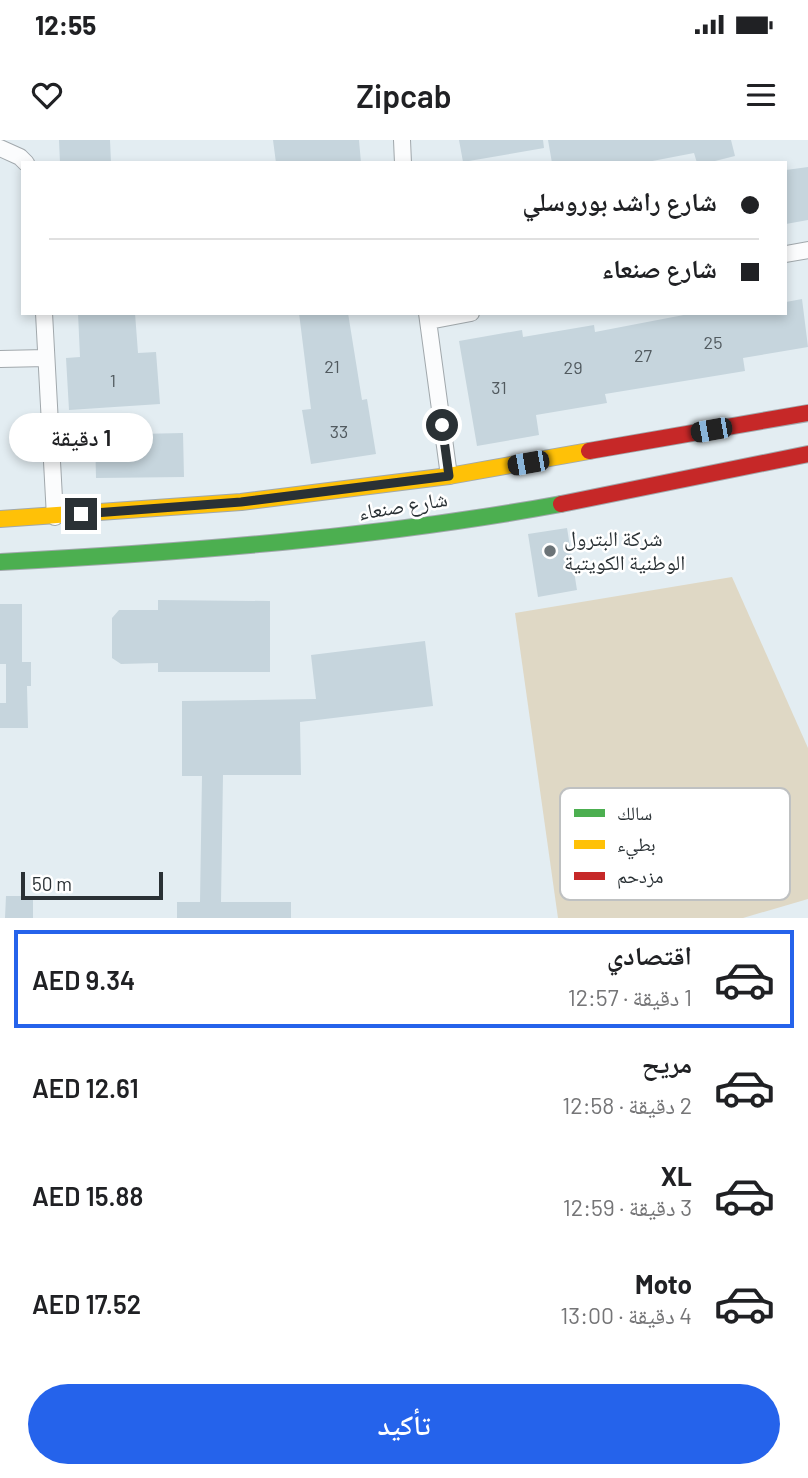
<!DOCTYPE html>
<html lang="ar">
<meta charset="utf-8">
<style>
body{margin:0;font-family:Barlow,"Noto Naskh Arabic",sans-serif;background:#f2f2f2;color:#202124;direction:rtl;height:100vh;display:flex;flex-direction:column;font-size:26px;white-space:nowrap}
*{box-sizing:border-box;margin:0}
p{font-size:23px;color:#757577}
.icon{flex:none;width:38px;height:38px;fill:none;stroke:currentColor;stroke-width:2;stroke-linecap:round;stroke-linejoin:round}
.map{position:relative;height:778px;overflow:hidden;direction:ltr}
.side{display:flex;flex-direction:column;background:#fff;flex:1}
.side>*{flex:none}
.hud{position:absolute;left:21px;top:21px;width:766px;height:154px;border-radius:0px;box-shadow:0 4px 10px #0003;direction:rtl;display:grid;align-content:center;height:154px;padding:0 28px;background:#fff}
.scale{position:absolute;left:21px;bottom:18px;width:142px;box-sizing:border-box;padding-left:7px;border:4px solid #2a3135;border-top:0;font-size:19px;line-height:24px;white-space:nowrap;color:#2a3135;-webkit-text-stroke:5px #fff;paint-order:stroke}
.end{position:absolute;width:32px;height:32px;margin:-16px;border:9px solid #2a3135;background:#fff;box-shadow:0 0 0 4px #fff}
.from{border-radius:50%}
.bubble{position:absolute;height:49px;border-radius:24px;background:#fff;box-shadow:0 4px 10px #0003;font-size:23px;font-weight:600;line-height:49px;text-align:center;direction:rtl}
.car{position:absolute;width:21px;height:42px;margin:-21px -10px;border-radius:9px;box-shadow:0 0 5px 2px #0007;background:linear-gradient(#222 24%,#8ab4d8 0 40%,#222 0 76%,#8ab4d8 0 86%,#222 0)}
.hud b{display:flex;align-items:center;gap:24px;height:66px;font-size:26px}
.hud b+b{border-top:2px solid #e0e0e0}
.hud i{width:18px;height:18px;background:#202124}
ul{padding:12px 0 0;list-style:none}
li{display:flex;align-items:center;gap:21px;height:98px;margin:0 14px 10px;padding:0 14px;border:4px solid transparent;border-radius:0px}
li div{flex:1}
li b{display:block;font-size:26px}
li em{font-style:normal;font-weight:600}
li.active{border-color:#2563eb}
li>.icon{width:63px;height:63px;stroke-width:1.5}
.action{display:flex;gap:14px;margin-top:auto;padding:14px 28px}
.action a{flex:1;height:80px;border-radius:42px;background:#2563eb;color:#fff;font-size:28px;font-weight:600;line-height:80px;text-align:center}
.status{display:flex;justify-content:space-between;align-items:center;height:49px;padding:0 35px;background:#fff;direction:ltr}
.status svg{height:19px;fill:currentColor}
header{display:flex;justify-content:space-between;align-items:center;height:91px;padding:0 28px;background:#fff;font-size:32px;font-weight:600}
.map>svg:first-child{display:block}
.green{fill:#dfd8c5}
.building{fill:#c6d5dd}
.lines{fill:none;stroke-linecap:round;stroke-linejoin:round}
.street-casing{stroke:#a1a8ac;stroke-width:18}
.fast-casing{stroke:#a1a8ac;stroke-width:18}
.slow-casing{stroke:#a1a8ac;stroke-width:18}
.jam-casing{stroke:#a1a8ac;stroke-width:18}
.street{stroke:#fbfcfd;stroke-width:16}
.fast{stroke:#4caf50;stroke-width:16}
.slow{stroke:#ffc107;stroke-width:16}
.jam{stroke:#c62828;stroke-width:16}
.route{stroke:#2a3135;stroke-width:9}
.poi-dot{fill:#6b7377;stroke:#fff;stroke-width:2.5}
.labels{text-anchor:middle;stroke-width:5;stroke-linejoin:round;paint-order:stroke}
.number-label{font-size:18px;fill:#515a5f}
.street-label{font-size:21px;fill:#2a3135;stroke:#fff}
.poi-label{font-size:21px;fill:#2a3135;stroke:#fff;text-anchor:start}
.key{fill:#fff;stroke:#bfc1c2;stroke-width:2}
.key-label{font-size:19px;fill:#2a3135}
</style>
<div class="status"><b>12:55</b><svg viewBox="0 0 49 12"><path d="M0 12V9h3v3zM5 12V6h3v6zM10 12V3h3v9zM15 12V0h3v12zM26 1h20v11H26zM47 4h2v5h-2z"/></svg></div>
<header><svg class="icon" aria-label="menu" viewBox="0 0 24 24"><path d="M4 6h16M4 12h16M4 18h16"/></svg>Zipcab<svg class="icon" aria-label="heart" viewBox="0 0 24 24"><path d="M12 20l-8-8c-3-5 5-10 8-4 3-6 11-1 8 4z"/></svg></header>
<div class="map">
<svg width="808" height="778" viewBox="0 0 808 778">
<rect width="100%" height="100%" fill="#e3edf2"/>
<path class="green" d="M 732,437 L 808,608 L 808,759 L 743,778 L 558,778 L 515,473 Z"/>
<path class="building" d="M 59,0 L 110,0 L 111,23 L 60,23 Z
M 273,0 L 359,0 L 361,23 L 276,23 Z
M 459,0 L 543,0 L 544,8 L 463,22 Z
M 548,0 L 731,0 L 735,16 L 707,23 L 697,23 L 694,13 L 642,23 L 552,23 Z
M 808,27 L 808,80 L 786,84 L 786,30 Z
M 802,159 L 808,207 L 743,218 L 745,231 L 605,254 L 607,263 L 536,275 L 539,295 L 477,306 L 459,201 L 522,190 L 523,197 L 594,185 L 595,192 L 694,173 L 786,173 L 786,162 Z
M 78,173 L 135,173 L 138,213 L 156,212 L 160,264 L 69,270 L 66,218 L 80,217 Z
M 299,173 L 348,173 L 362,260 L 367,259 L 376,314 L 311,324 L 302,270 L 311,269 Z
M 183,293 L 184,337 L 96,338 L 95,295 Z
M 567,388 L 577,450 L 538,457 L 528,394 Z
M 158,460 L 270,461 L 270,532 L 158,532 L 158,523 L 121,524 L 112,518 L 112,478 L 119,470 L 158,470 Z
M 0,464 L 22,464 L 22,522 L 31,522 L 31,546 L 27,546 L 28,588 L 0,588 L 0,563 L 6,563 L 6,524 L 0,524 Z
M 425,501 L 433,566 L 300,582 L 301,635 L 223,635 L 221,762 L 291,762 L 291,778 L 177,778 L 177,762 L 200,762 L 202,636 L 182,636 L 182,561 L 316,559 L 311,515 Z
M 6,756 L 33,756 L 33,778 L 5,778 Z"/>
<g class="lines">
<g class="street-casing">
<path id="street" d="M 402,0 L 403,23
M 0,8 L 20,17 L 26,23
M 786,114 L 808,110
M 44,173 L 55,377
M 427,173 L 449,336
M 429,181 L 471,173
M 0,219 L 46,218"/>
</g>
<g class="fast-casing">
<path id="fast" d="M 0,422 C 189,412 375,398 561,364"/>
</g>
<g class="slow-casing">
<path id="slow" d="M 0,379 L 241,362 L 449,336 L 589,311"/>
</g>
<g class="jam-casing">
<path id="jam" d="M 589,311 L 808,273
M 561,364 L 808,314"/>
</g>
<use href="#street" class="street"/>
<use href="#fast" class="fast"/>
<use href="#slow" class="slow"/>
<use href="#jam" class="jam"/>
</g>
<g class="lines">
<path class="route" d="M 81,374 L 241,362 L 449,336 L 442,285"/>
</g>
<circle class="poi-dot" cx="550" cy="411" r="7"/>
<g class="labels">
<g class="number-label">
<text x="713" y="209">25</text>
<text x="643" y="222">27</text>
<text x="332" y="233">21</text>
<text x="573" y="234">29</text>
<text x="113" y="247">1</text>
<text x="499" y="254">31</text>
<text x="339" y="298">33</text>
</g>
<g class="street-label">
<text transform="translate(403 366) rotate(-9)" y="7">شارع صنعاء</text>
</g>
<g class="poi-label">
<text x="564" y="406">شركة البترول<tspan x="564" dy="24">الوطنية الكويتية</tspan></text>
</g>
</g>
<rect x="560" y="648" width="230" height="112" rx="10" class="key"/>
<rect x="574" y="669" width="31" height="8" fill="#4caf50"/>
<rect x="574" y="700" width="31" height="9" fill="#ffc107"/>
<rect x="574" y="732" width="31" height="8" fill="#c62828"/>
<g class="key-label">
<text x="617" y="680">سالك</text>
<text x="617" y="711">بطيء</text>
<text x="617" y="743">مزدحم</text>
</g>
</svg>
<div class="scale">50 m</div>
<i class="end from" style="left:442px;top:285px"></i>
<i class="end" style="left:81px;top:374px"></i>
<div class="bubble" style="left:9px;top:273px;width:144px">1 دقيقة</div>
<i class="car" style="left:711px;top:290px;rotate:260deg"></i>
<i class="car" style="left:528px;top:323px;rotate:260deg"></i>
<div class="hud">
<b><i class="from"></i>شارع راشد بوروسلي</b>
<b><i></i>شارع صنعاء</b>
</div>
</div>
<section class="side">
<ul>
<li class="active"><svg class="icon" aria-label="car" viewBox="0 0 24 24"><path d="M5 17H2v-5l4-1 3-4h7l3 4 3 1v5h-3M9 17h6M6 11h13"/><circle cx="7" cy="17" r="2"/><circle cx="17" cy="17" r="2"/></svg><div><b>اقتصادي</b><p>1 دقيقة · 12:57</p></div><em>AED 9.34</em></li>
<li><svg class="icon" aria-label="car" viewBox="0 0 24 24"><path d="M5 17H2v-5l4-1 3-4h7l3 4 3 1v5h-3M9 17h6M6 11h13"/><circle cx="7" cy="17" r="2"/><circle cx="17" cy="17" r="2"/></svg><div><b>مريح</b><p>2 دقيقة · 12:58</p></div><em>AED 12.61</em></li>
<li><svg class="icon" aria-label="car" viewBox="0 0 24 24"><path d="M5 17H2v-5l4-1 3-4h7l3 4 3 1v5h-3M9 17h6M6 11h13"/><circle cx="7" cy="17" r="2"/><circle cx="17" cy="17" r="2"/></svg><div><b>XL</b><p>3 دقيقة · 12:59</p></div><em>AED 15.88</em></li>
<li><svg class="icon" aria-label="car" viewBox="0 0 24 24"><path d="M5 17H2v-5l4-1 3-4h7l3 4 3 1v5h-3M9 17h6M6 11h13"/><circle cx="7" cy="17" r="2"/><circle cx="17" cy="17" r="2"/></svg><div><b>Moto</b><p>4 دقيقة · 13:00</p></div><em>AED 17.52</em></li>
</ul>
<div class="action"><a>تأكيد</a></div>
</section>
